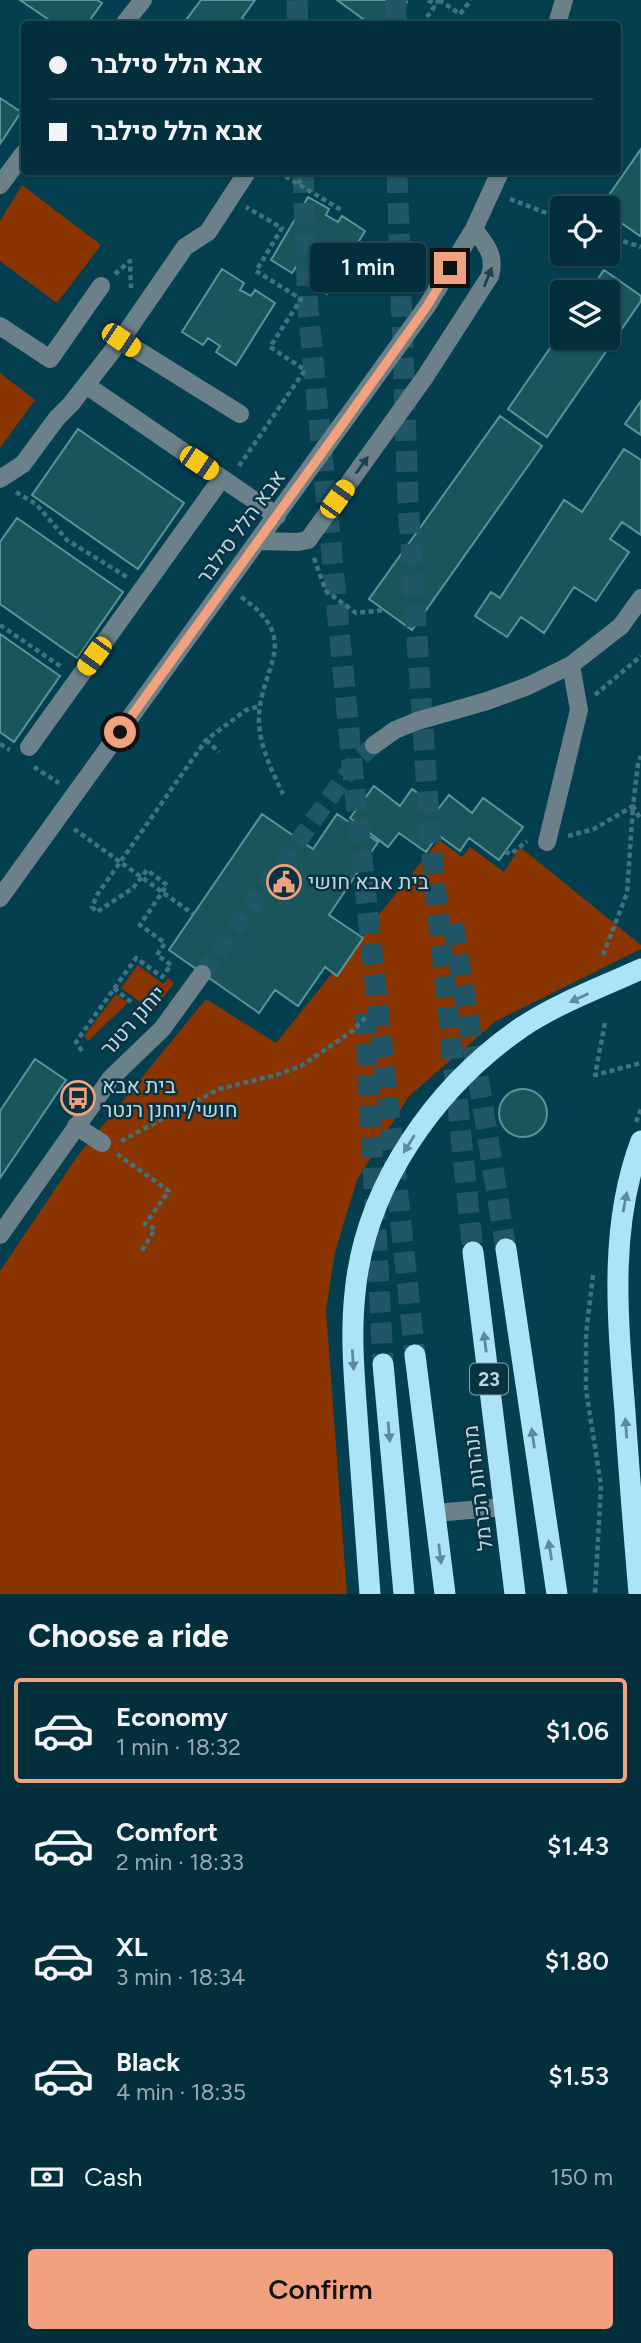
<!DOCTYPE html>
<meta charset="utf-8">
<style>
body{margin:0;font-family:Figtree,Heebo,sans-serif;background:#0d3743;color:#f1f3f6;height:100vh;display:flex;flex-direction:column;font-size:26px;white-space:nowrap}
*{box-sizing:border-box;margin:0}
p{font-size:23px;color:#97a9af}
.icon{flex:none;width:38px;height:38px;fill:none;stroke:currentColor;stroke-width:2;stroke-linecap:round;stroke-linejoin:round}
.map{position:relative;height:1594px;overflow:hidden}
.panel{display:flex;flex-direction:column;background:#032f3c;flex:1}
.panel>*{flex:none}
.top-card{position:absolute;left:21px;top:21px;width:600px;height:154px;border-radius:7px;box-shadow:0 2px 5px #0004,0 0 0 2px #244a56;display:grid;align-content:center;height:154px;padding:0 28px;background:#032f3c}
.buttons{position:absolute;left:550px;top:196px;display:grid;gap:14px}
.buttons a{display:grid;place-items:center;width:70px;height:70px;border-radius:7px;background:#032f3c;box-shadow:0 2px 5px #0004,0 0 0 2px #244a56;font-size:35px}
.end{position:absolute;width:32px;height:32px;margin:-16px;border:9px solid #f1a17d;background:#111;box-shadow:0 0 0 4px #111}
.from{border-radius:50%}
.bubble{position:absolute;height:49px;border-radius:7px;background:#032f3c;box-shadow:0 2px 5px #0004,0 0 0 2px #244a56;font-size:23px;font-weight:600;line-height:49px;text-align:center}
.car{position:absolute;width:21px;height:42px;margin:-21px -10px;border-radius:9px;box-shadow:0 0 5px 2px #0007;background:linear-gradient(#f5c518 24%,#345 0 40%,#f5c518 0 76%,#345 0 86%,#f5c518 0)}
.top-card b{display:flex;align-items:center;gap:24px;height:66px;font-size:26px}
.top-card b+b{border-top:2px solid #244a56}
.top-card i{width:18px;height:18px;background:#f1f3f6}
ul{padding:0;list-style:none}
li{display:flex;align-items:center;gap:21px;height:105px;margin:0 14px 10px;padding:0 14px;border:4px solid transparent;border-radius:7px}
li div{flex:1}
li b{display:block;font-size:26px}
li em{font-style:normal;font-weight:600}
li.on{border-color:#f1a17d}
li>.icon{width:63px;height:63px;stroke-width:1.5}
h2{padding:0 28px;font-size:32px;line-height:84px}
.pay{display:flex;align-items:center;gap:18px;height:77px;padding:0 28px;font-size:26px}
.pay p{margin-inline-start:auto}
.action{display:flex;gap:14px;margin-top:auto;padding:14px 28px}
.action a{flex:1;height:80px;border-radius:7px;background:#f1a17d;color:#111;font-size:28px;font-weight:600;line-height:80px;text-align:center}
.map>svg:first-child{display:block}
.green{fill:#8a3500}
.building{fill:#19555b;stroke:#58949a;stroke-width:2}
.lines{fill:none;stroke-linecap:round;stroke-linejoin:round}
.minor-tunnel{stroke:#205666;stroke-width:18;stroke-dasharray:18 9;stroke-linecap:butt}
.highway-tunnel{stroke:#205666;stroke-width:21;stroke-dasharray:21 10;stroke-linecap:butt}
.path{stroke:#41717f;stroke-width:4.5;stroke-dasharray:5 3.5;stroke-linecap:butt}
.minor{stroke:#6b8089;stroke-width:18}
.highway{stroke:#ade3f9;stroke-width:21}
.oneway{fill:#1d424f}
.oneway2{fill:#5c8b9d}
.route{stroke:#f1a17d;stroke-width:9}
.labels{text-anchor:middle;stroke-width:5;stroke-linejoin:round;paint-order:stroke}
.shield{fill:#0a3341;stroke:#87a6b1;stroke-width:2}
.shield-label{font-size:19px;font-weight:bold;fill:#bdd7e1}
.street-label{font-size:21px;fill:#bdd7e1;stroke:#0a3341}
.poi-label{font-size:21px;fill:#bdd7e1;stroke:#0a3341;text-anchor:start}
</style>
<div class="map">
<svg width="641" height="1594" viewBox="0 0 641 1594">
<rect width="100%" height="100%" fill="#043f50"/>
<path class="green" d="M 22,185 L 101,245 L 57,303 L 0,261 L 0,221 Z
M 0,373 L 35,400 L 0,448 Z
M 439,840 L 462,857 L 470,847 L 504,872 L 520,847 L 641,945 L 641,949 L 496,1021 L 409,1096 L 357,1180 L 335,1252 L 326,1310 L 347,1594 L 0,1594 L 0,1271 L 76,1158 L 206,999 L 276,1043 Z
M 138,965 L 163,984 L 168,978 L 174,983 L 153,1011 L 121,988 Z
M 116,994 L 128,1003 L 88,1041 L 84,1036 Z"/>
<path class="building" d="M 20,0 L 97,0 L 102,3 L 87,24 L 55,24 Z
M 201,0 L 255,0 L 242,18 L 250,24 L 183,24 Z
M 337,0 L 405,0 L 407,2 L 390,24 L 370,24 Z
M 0,98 L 21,112 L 0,144 Z
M 641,149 L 641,234 L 640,236 L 607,213 L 607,208 L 600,208 Z
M 308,197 L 329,209 L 326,215 L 338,222 L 342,216 L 365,231 L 327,294 L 304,280 L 308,275 L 296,267 L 292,273 L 271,260 Z
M 222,269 L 244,283 L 240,290 L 251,296 L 255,290 L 275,303 L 236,365 L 216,352 L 220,346 L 208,338 L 203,345 L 182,332 Z
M 604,270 L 641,296 L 641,301 L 547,437 L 508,409 L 562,331 L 562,338 L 607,338 L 607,292 L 589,292 Z
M 641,401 L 641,435 L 625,424 Z
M 500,416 L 542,446 L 412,630 L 369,599 Z
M 78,429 L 184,503 L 138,569 L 32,495 Z
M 624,449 L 641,460 L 641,535 L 622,522 L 610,539 L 629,552 L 596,601 L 574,587 L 544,633 L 521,617 L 507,637 L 475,616 L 491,592 L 500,598 L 564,500 L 582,512 Z
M 17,518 L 123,592 L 77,658 L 0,604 L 0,542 Z
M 0,634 L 60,676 L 14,742 L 0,732 Z
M 374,786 L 400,806 L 412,789 L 439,808 L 449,795 L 472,813 L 483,798 L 523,827 L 499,860 L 469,838 L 460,851 L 438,835 L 426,852 L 399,833 L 388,847 L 350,818 Z
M 262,814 L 313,849 L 337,814 L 378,842 L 329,915 L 363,938 L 337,976 L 325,967 L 298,1006 L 275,990 L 259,1013 L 169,950 Z
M 35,1059 L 66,1080 L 0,1178 L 0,1111 Z
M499 1113a24 24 0 1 1 48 0a24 24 0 1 1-48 0Z"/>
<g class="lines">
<path class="minor-tunnel" d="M 202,974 L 357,760 L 374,745"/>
<path class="highway-tunnel" d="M 297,0 L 298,24
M 396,0 L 396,24
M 303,172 L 308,308 L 354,784 L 415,1355
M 397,172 L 408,501 L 430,836 L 473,1252
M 453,924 L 506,1249
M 365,1013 L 383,1364"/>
<path class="path" d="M 428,0 L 436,5
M 439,0 L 460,14 L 471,0
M 422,24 L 439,0
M 278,172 L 343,211
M 298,184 L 306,172
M 510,199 L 562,219
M 607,236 L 641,247
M 115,274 L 130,261 L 131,288
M 239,466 L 305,370 L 270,347 L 301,299 L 256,271 L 282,228 L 246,207
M 16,492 L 36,504 L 67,540 L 127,577
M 314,558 L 326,591 L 356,613 L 385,610
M 241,597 C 306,642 257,668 259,723 C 261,750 272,771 283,794
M 0,625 L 63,668
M 595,695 L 641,656
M 206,740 L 219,752
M 0,744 L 10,750
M 34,767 L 59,783
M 74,829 L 193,914
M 568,836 L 594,829 L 633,806 L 638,764 L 641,756
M 505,852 L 511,854 L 527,841
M 603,955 L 627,893 L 633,806 L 641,820
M 114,988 L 132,1003
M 605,1023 L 595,1075 L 641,1063
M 82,1051 L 76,1042 L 136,958 L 162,977 L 171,965 L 157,955 L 165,943 L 140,925 L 167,885 L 147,870 L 133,888 L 97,912 L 92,907 L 97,895 L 206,740 L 246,710 L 260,706
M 636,1122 L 641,1109
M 121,1141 L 219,1089 L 276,1075 L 301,1066 L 351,1032 L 367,1016
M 117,1154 L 169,1191 L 145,1224 L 155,1229 L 141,1252
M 593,1275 L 586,1334 L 586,1390 L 601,1485 L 595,1594"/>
<path class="minor" d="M 124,24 L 143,0
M 557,24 L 564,0
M 0,185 L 24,153
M 0,326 L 50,359 L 101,286
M 121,340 L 240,414
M 86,385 L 277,516
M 0,479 L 23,464 L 57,418 L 71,404 L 121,340 L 185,247 L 208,232 L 247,172
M 259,541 L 298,542 L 308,540 L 425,377 L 490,276 C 496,255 486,245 474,229
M 374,745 L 395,730 L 417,721 L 487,701 L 528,686 L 571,665 L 621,626 L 641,598
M 29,747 L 222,478
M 547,842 L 579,710 L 571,665
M 0,898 L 427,306 L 474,229 L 500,172
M 76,1126 L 102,1143
M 0,1235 L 111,1078 L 162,1029 L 202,974
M 435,1513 L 505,1507"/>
<path class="highway" d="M 506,1249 L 557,1594
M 473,1252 L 515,1594
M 415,1355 L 445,1594
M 383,1364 L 404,1594
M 370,1594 C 366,1539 362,1485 358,1430 C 355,1384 350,1339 355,1293 C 365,1186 435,1087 522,1027 C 558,1003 602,987 641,969
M 639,1594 C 634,1533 629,1473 625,1412 C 618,1321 608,1228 641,1141"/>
</g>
<defs><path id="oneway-solid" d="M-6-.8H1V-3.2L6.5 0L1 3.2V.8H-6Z" transform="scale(1.75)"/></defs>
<g class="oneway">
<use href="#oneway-solid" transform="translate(488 277) rotate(-68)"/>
<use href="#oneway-solid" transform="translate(362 465) rotate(-54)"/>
</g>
<g class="oneway2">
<use href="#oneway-solid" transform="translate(579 998) rotate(155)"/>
<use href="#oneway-solid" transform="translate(409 1144) rotate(122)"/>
<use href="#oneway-solid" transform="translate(625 1202) rotate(-79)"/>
<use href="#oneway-solid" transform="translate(485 1342) rotate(-97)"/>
<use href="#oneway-solid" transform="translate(353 1360) rotate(86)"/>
<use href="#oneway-solid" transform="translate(626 1428) rotate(-94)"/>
<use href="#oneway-solid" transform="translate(389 1432) rotate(85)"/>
<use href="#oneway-solid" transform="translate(533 1438) rotate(-98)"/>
<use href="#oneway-solid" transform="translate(550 1550) rotate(-99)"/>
<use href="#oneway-solid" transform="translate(440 1554) rotate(83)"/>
</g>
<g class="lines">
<path class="route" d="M 120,732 L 337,432 L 427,306 L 450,268"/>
</g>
<defs>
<g id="civic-ring" transform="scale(1.75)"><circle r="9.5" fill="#0a3341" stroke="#f1a17d" stroke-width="1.5"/><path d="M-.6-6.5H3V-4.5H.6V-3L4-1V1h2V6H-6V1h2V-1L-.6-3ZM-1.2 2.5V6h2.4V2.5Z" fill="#f1a17d"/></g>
<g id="bus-ring" transform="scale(1.75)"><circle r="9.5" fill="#0a3341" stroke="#f1a17d" stroke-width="1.5"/><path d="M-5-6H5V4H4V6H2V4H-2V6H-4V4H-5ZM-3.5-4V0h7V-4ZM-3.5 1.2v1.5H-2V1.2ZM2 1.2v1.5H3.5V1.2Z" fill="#f1a17d"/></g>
</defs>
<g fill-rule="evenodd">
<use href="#civic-ring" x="284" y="882"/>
<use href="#bus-ring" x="78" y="1098"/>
</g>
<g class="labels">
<rect class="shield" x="470" y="1363.5" width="38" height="31" rx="5"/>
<g class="shield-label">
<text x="489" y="1386">23</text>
</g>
<g class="street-label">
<text transform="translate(241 527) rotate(-54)" y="7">אבא הלל סילבר</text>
<text transform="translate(133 1021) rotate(-48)" y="7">יוחנן רטנר</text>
<text transform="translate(478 1488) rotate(-97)" y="7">מנהרות הכרמל</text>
</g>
<g class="poi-label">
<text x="308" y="889">בית אבא חושי</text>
<text x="102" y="1093">בית אבא<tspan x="102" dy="24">חושי/יוחנן רנטר</tspan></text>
</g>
</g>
</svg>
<div class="buttons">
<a><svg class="icon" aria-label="locate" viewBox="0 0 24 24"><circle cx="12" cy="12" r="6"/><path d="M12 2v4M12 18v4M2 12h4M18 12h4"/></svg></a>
<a><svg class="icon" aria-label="layers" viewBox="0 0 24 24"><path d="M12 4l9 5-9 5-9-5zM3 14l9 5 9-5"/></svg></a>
</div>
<i class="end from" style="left:120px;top:732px"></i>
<i class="end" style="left:450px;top:268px"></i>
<div class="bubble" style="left:310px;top:243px;width:116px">1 min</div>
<i class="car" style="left:121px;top:340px;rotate:124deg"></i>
<i class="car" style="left:199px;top:463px;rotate:124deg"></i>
<i class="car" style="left:337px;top:499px;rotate:36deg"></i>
<i class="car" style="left:94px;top:656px;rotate:216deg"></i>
<div class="top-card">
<b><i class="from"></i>אבא הלל סילבר</b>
<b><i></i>אבא הלל סילבר</b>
</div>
</div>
<section class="panel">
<h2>Choose a ride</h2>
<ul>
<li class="on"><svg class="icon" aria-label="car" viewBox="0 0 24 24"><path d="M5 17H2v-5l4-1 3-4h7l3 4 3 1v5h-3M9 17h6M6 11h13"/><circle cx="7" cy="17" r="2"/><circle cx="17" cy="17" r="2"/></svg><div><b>Economy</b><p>1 min · 18:32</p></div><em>$1.06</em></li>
<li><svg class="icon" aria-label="car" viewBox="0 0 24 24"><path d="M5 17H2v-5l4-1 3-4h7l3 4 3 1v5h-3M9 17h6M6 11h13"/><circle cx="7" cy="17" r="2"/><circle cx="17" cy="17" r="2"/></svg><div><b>Comfort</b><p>2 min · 18:33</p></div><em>$1.43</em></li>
<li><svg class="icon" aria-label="car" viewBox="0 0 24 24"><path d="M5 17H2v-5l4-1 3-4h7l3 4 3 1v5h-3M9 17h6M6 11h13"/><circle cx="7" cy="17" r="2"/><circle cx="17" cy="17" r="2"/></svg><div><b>XL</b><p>3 min · 18:34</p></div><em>$1.80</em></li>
<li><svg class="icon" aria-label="car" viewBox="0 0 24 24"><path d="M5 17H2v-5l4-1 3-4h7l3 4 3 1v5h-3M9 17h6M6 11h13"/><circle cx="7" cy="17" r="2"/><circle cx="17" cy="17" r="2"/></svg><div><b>Black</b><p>4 min · 18:35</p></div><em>$1.53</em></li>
</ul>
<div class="pay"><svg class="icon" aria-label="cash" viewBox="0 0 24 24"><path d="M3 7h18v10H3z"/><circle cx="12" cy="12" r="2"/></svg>Cash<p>150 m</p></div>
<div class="action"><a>Confirm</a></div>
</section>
